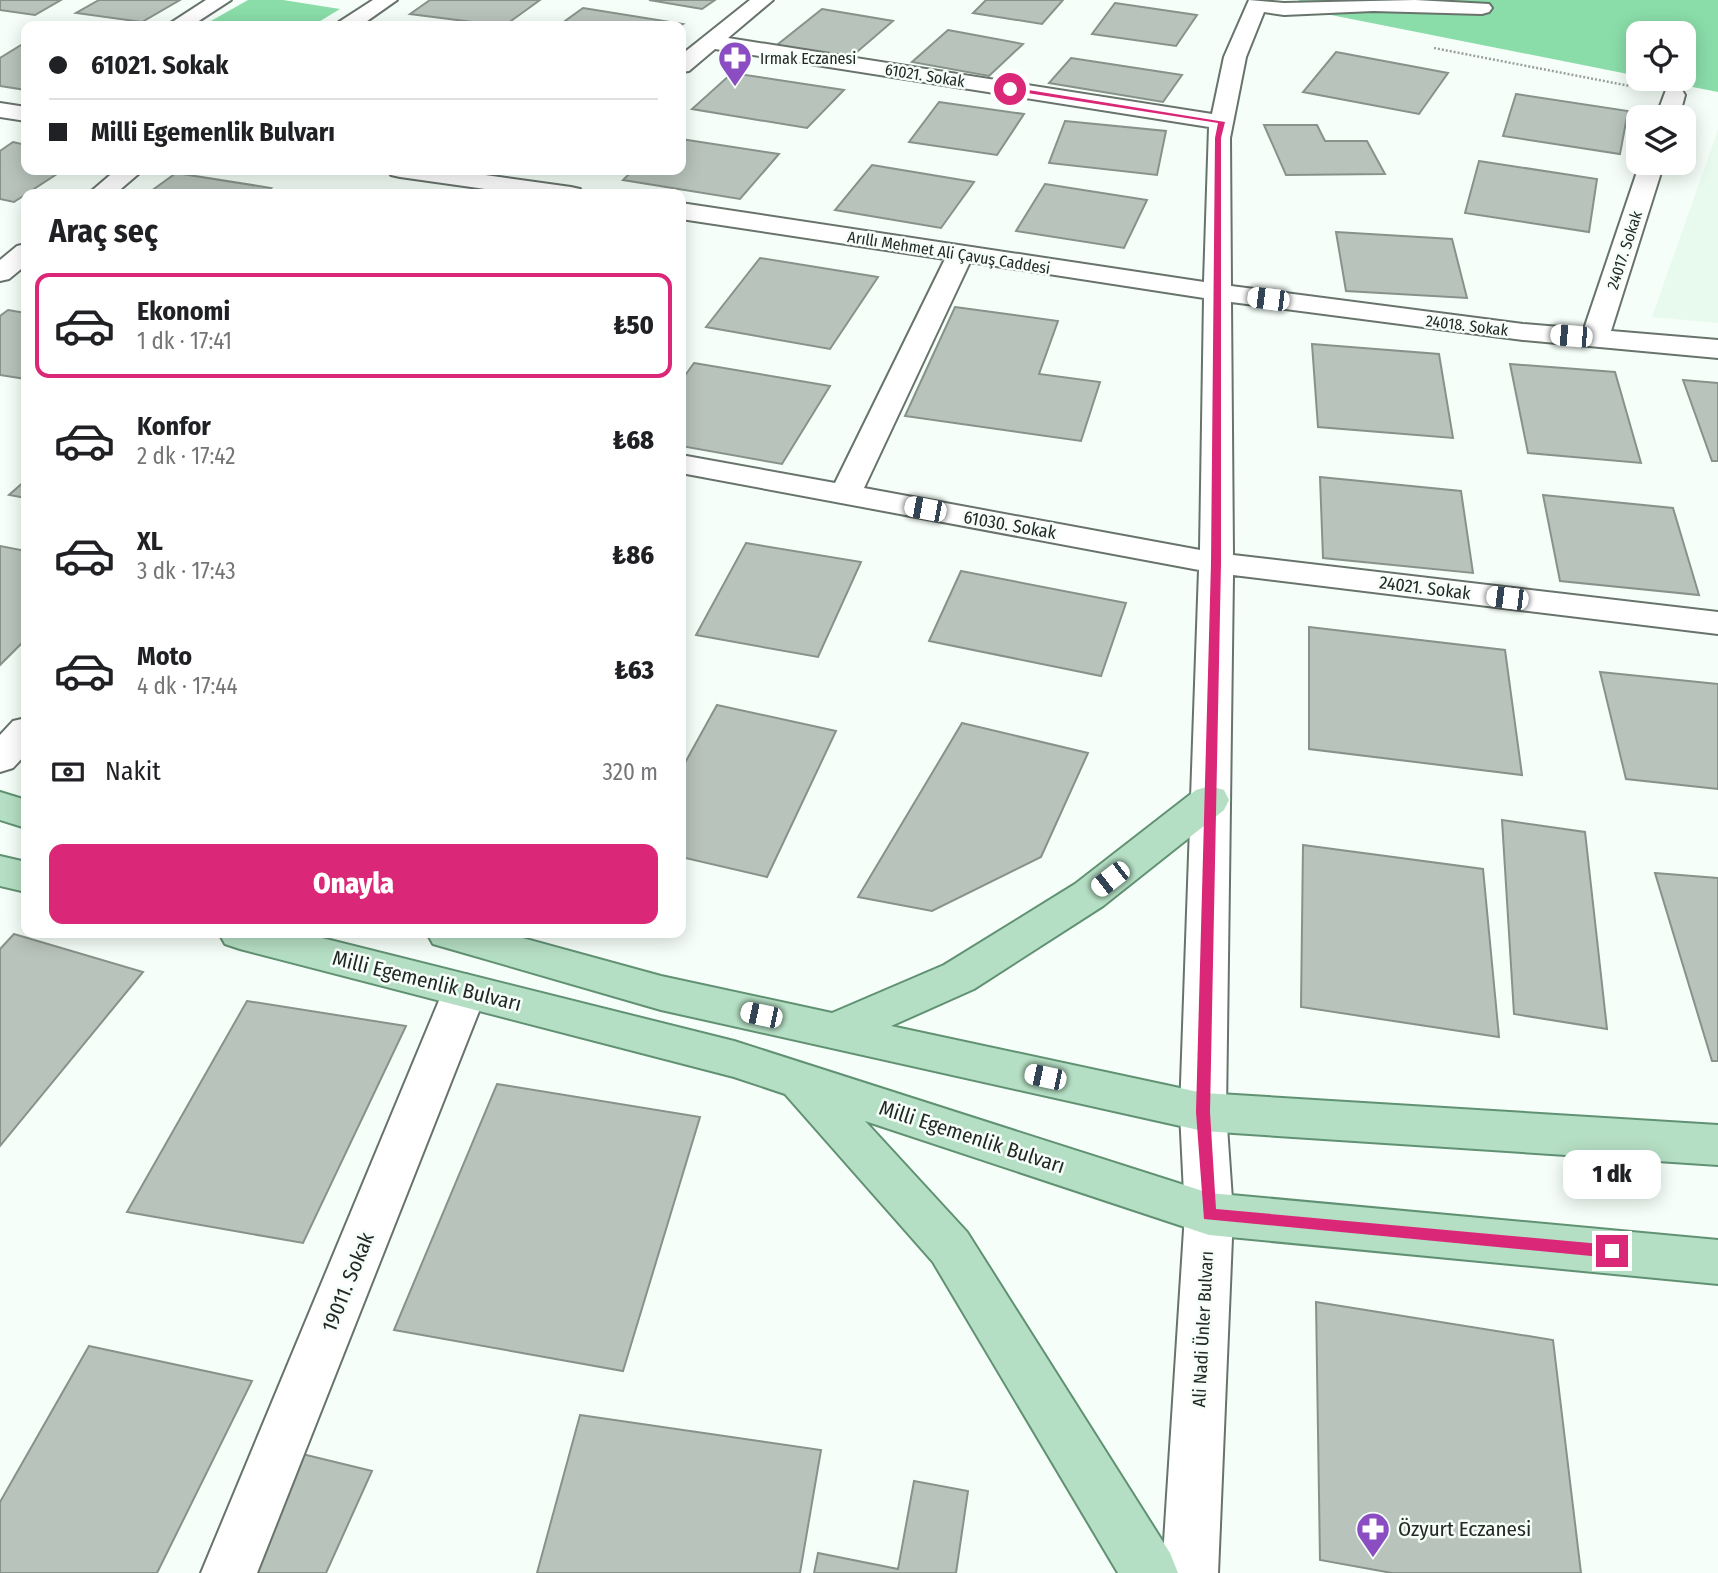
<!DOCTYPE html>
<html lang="tr">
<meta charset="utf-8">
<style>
body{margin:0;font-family:"Fira Sans Condensed",sans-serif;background:#f6f6f6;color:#202124;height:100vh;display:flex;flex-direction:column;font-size:26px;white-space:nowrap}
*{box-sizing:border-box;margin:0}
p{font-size:23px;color:#757577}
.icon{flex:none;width:38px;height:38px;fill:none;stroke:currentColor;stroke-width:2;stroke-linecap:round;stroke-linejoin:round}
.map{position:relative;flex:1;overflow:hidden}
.details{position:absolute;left:21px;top:189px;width:665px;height:749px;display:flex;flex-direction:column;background:#fff;border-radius:14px;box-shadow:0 4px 18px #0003}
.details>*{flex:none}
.banner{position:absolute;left:21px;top:21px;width:665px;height:154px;border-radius:14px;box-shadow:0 4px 18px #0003;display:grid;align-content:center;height:154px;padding:0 28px;background:#fff}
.tools{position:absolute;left:1626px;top:21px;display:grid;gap:14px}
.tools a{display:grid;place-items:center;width:70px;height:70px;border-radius:14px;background:#fff;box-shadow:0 4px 18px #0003;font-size:35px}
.end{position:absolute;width:32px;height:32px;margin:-16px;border:9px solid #db2777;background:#fff;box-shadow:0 0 0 4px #fff}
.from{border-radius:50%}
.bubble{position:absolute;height:49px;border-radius:14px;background:#fff;box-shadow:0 4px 18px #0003;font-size:23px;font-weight:800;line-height:49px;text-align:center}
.car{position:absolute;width:21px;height:42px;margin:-21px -10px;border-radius:9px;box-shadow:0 0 5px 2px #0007;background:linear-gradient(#fff 24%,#345 0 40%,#fff 0 76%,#345 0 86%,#fff 0)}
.banner b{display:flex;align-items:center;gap:24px;height:66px;font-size:26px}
.banner b+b{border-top:2px solid #e0e0e0}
.banner i{width:18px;height:18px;background:#202124}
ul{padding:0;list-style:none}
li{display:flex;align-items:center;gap:21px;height:105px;margin:0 14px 10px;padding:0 14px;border:4px solid transparent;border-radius:14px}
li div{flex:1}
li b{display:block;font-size:26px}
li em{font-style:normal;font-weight:800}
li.active{border-color:#db2777}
li>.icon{width:63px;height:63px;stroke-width:1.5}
h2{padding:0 28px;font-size:32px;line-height:84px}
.pay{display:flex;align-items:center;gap:18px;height:77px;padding:0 28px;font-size:26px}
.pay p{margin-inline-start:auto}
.action{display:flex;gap:14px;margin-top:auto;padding:14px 28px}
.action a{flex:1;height:80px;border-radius:14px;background:#db2777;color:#fff;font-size:28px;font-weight:800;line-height:80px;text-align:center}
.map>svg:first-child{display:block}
.built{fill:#e7faed}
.green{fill:#8adda9}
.building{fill:#b8c3bc;stroke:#87928a;stroke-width:2}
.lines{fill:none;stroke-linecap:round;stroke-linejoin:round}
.minor-casing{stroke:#68736c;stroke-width:4}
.major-casing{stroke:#619173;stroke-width:4}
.path{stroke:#99a09b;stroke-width:2.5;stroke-dasharray:2 2;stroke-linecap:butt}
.minor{fill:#fff;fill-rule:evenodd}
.major{fill:#b5dfc4;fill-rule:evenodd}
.route{fill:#db2777}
.labels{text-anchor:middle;stroke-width:5;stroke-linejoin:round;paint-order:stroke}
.far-poi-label{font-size:16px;fill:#232825;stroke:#f5fef8;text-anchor:start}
.far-street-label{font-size:16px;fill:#232825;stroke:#f5fef8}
.street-label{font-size:18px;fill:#232825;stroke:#f5fef8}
.near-street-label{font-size:21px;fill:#232825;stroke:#f5fef8}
.near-poi-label{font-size:21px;fill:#232825;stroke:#f5fef8;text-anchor:start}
</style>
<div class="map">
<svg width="1718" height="1573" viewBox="0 0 1718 1573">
<rect width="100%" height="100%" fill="#f5fef8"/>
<path class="built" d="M 1718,130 L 1718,323 L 1652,317 Z"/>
<path class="green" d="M 248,0 L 283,0 L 340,9 L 312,26 L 202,26 Z
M 1299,0 L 1718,0 L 1718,92 L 1652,79 L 1684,79 L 1684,33 L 1638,33 L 1638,76 L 1296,8 Z"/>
<path class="building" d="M 0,0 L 61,0 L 35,15 L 0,10 Z
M 99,0 L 180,0 L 142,22 L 76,13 Z
M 430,0 L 540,0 L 504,26 L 410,14 Z
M 649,0 L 715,0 L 702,9 Z
M 986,0 L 1063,0 L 1042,24 L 973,13 Z
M 1115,3 L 1197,15 L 1176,46 L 1092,34 Z
M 583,8 L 683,24 L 680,26 L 558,26 Z
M 822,9 L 893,21 L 850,58 L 777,45 Z
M 948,30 L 1023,44 L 989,76 L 912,62 Z
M 26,42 L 26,90 L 0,86 L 0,58 Z
M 1336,52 L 1448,73 L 1419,114 L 1303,92 Z
M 1071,58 L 1182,75 L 1163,102 L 1049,83 Z
M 732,73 L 844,90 L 807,128 L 692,109 Z
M 1516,94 L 1628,111 L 1620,154 L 1503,136 Z
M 939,102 L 1024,114 L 997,155 L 909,142 Z
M 1065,121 L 1166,131 L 1157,175 L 1049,163 Z
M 1264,125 L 1317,125 L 1325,141 L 1367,141 L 1385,174 L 1286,175 Z
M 681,139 L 779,154 L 740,199 L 623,180 L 633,170 L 681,170 Z
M 13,142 L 26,145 L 26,170 L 63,170 L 14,202 L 0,199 L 0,151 Z
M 1479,161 L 1597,179 L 1589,232 L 1465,213 Z
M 872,165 L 974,182 L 941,228 L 835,210 Z
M 176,173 L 271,188 L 263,194 L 147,194 Z
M 1045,184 L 1147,200 L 1124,248 L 1016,231 Z
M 1336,232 L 1452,239 L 1467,298 L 1346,291 Z
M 760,258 L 878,277 L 830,349 L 706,327 Z
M 955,307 L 1058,321 L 1039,374 L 1100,382 L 1081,441 L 905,416 Z
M 8,310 L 26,313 L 26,379 L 0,375 L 0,316 Z
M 1312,344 L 1439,354 L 1453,438 L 1318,427 Z
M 694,363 L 830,386 L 782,464 L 681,446 L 681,381 Z
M 1510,364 L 1615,372 L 1641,463 L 1528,453 Z
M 1683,380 L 1718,383 L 1718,461 L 1712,461 Z
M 1320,477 L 1461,491 L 1473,573 L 1323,558 Z
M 26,480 L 26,498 L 9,495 Z
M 1543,495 L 1673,508 L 1699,595 L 1560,581 Z
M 746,543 L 861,562 L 818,657 L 696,635 Z
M 0,546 L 26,551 L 26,639 L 0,665 Z
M 961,571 L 1126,603 L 1101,676 L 929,641 Z
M 1309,627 L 1505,650 L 1522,775 L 1309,749 Z
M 1600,672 L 1718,684 L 1718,789 L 1626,779 Z
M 717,705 L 836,731 L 767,877 L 681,857 L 681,770 Z
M 962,723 L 1088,753 L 1041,857 L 932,911 L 858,897 Z
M 1502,820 L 1585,832 L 1607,1029 L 1514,1014 Z
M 1303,845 L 1483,869 L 1499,1037 L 1301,1007 Z
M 1655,873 L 1718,878 L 1718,1061 L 1712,1061 Z
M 14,934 L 143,972 L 0,1146 L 0,949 Z
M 247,1001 L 406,1026 L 303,1243 L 127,1212 Z
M 497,1084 L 700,1117 L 623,1371 L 394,1330 Z
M 1316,1302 L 1553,1340 L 1581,1573 L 1392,1573 L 1320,1560 Z
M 89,1346 L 252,1381 L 157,1573 L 0,1573 L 0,1502 Z
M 580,1415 L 821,1450 L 800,1573 L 537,1573 Z
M 298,1453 L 372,1471 L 326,1573 L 240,1573 Z
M 914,1481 L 968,1491 L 956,1573 L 814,1573 L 818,1553 L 898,1569 Z"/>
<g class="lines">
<g class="minor-casing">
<path id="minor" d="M 206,0 L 231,0 L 191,26 L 166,26 Z
M 373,0 L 397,0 L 360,26 L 336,26 L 339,22 Z
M 750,0 L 773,0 L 728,38 L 1212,114 L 1224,57 L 1249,0 L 1284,3 L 1415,0 L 1489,4 L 1492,8 L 1489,12 L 1482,14 L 1373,11 L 1284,15 L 1264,12 L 1246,57 L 1230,138 L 1231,286 L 1523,324 L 1584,329 L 1640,163 L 1664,163 L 1611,331 L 1718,340 L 1718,358 L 1523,340 L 1231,302 L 1233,555 L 1718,612 L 1718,634 L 1233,575 L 1226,1112 L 1233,1214 L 1218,1573 L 1162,1573 L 1185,1214 L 1180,1112 L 1199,570 L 681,473 L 681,455 L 835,483 L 945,259 L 681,219 L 681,203 L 1204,282 L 1209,127 L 715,49 L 689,71 L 681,72 L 681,55 ZM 970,262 L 1204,298 L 1200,550 L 864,488 Z
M 1674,88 L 1682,90 L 1685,95 L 1679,117 L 1656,117 L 1666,90 Z
M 0,103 L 26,107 L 26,121 L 0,117 Z
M 116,170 L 143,170 L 115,194 L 88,194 Z
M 388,170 L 450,170 L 571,187 L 580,189 L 583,194 L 520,194 L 400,177 L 391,175 Z
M 26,244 L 26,265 L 9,279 L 0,281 L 0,260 L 17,246 Z
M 26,718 L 26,754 L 13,768 L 0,772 L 0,735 L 13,721 Z
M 465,974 L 480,979 L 487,991 L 257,1573 L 201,1573 L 443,991 L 450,979 Z"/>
</g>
<g class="major-casing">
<path id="major" d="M 1210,786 L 1224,790 L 1229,800 L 1224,810 L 1103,906 L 974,989 L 891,1026 L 1203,1093 L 1718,1125 L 1718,1165 L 1203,1131 L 661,1010 L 433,944 L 427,933 L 504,933 L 661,976 L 832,1013 L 944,965 L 1075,884 L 1196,790 Z
M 0,792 L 26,800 L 26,828 L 0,820 Z
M 0,856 L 26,862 L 26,892 L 0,886 Z
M 219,933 L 302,933 L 734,1041 L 1209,1193 L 1718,1240 L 1718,1284 L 1209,1235 L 865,1121 L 967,1232 L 1170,1553 L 1178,1573 L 1118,1573 L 933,1262 L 785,1094 L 734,1077 L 240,949 L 225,944 Z"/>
</g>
<path class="path" d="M 1434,48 L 1635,87"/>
<use href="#minor" class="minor"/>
<use href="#major" class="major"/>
</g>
<path class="route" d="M 1010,87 L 1225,122 L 1221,138 L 1221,563 L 1210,1112 L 1216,1209 L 1612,1245 L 1617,1247 L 1619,1251 L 1617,1256 L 1612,1258 L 1204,1219 L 1196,1112 L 1211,563 L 1215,138 L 1218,123 L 1008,90 Z"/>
<defs>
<g id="pharmacy-pin" transform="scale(1.75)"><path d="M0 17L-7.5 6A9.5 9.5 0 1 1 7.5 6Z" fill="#8b4dc2" stroke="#f5fef8"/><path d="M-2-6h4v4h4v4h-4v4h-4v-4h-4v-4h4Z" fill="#fff"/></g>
</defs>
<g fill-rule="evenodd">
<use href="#pharmacy-pin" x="735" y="58"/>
<use href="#pharmacy-pin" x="1373" y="1529"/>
</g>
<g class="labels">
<g class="far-poi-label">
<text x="760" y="64">Irmak Eczanesi</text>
</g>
<g class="far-street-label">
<text transform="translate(925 75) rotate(9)" y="6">61021. Sokak</text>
<text transform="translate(1624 250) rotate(-72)" y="6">24017. Sokak</text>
<text transform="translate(949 252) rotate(9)" y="6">Arıllı Mehmet Ali Çavuş Caddesi</text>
<text transform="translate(1467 325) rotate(7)" y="6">24018. Sokak</text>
</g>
<g class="street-label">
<text transform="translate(1010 525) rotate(10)" y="6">61030. Sokak</text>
<text transform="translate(1425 588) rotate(7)" y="6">24021. Sokak</text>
<text transform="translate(1203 1329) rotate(-87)" y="6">Ali Nadi Ünler Bulvarı</text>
</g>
<g class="near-street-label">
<text transform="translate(427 981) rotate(14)" y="7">Milli Egemenlik Bulvarı</text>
<text transform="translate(972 1137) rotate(18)" y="7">Milli Egemenlik Bulvarı</text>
<text transform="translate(348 1282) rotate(-68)" y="7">19011. Sokak</text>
</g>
<g class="near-poi-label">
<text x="1398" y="1536">Özyurt Eczanesi</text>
</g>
</g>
</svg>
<div class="tools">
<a><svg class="icon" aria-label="locate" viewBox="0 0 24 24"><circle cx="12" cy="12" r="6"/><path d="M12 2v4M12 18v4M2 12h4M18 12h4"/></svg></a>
<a><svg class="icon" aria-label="layers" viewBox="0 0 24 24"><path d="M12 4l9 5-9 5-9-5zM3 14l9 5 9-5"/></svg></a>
</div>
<i class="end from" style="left:1010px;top:89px"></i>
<i class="end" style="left:1612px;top:1251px"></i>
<div class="bubble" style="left:1563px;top:1150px;width:98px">1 dk</div>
<i class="car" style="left:1268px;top:299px;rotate:277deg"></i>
<i class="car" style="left:1571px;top:336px;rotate:275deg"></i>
<i class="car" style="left:925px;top:509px;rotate:281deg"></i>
<i class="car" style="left:1507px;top:598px;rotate:277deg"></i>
<i class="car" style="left:1110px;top:879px;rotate:232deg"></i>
<i class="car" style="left:761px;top:1015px;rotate:282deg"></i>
<i class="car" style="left:1045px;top:1077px;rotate:282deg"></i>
<div class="banner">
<b><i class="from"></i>61021. Sokak</b>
<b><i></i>Milli Egemenlik Bulvarı</b>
</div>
<section class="details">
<h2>Araç seç</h2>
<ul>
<li class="active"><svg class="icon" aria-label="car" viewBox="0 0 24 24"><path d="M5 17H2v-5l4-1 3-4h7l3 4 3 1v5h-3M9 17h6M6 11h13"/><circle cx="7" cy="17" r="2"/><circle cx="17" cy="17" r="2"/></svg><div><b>Ekonomi</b><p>1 dk · 17:41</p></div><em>₺50</em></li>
<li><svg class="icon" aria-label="car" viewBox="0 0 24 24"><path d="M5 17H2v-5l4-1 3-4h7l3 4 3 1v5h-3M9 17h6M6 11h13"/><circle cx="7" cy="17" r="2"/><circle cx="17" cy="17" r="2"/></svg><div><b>Konfor</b><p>2 dk · 17:42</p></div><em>₺68</em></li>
<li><svg class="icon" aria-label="car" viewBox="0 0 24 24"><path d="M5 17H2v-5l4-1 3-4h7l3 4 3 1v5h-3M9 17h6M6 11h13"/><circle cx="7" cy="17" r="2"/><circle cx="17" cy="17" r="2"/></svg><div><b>XL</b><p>3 dk · 17:43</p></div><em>₺86</em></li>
<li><svg class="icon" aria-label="car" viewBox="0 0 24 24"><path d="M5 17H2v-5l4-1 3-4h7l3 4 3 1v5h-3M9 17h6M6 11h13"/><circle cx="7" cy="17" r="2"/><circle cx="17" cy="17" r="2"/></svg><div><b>Moto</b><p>4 dk · 17:44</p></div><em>₺63</em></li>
</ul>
<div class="pay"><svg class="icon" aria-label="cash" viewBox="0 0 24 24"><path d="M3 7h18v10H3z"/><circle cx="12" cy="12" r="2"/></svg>Nakit<p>320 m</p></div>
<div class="action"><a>Onayla</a></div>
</section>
</div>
